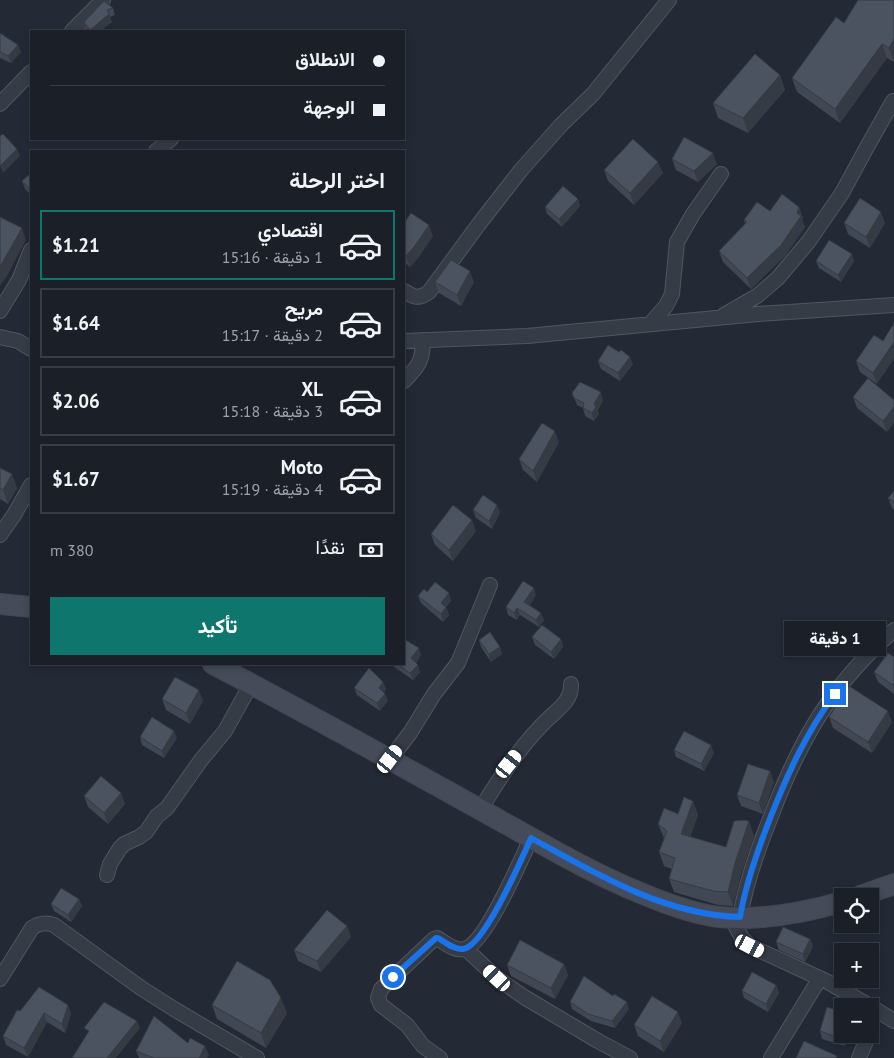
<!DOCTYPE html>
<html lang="ar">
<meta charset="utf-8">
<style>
body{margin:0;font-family:"PT Sans",Vazirmatn,sans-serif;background:#272c34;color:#f1f3f6;direction:rtl;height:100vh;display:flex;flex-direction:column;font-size:19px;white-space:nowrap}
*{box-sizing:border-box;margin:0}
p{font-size:16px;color:#9fa2a8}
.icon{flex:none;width:28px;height:28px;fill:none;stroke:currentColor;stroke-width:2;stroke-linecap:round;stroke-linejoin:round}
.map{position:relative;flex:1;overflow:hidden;direction:ltr}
.details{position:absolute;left:30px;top:150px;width:375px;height:515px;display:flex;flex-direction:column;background:#1a1f28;border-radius:0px;box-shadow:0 2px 8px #0003,0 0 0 1px #383d45;direction:rtl}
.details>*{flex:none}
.top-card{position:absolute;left:30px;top:30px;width:375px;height:110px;border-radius:0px;box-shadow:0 2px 8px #0003,0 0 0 1px #383d45;direction:rtl;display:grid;align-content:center;height:110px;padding:0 20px;background:#1a1f28}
.fabs{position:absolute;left:834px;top:888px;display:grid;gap:10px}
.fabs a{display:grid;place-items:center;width:45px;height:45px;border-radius:0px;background:#1a1f28;box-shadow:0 2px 8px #0003,0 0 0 1px #383d45;font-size:25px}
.end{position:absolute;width:22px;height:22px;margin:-11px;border:6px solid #1a73e8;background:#fff;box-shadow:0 0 0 2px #fff}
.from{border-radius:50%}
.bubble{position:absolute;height:35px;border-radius:0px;background:#1a1f28;box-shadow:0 2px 8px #0003,0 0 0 1px #383d45;font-size:16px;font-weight:800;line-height:35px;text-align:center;direction:rtl}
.car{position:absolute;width:15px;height:30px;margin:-15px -8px;border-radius:6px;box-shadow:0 0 4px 1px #0007;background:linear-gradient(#fff 24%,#345 0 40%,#fff 0 76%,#345 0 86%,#fff 0)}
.top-card b{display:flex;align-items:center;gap:18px;height:48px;font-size:19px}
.top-card b+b{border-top:1px solid #383d45}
.top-card i{width:12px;height:12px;background:#f1f3f6}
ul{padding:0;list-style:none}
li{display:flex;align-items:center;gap:15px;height:70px;margin:0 10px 8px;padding:0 10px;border:2px solid #383d45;border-radius:0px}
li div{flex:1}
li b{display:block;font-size:19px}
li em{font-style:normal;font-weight:800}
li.active{border-color:#0f766e}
li>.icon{width:45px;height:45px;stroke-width:1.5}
h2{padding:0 20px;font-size:22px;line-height:60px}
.pay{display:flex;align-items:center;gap:12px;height:55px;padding:0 20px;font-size:19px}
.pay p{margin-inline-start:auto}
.primary-button{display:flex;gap:10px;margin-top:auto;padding:10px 20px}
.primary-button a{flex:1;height:58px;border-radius:0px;background:#0f766e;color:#fff;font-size:20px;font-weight:800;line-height:58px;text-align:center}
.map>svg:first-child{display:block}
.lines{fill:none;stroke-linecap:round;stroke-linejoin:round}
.street-casing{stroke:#515660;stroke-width:16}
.secondary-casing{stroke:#40454f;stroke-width:22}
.street{stroke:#363c46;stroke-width:14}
.secondary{stroke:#454b58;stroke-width:20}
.wall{fill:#414753}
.shaded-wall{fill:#353a43}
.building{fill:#4c5360;stroke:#353a43}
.route{stroke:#1a73e8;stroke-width:6}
</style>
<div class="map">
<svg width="894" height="1058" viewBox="0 0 894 1058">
<rect width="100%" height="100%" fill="#232935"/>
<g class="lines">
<g class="street-casing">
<path id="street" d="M 72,31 L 103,0
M 0,104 L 31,72
M 156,151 L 171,139
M 404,291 C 414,297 418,300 429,292 L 479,224 L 521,170 L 561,125 L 593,94 L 669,0
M 0,311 L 19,280 L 31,250
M 724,315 L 757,296 L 778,278 L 809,241 L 842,193 L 867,147 L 893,101
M 650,324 L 666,306 L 672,294 L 677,242 L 693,214 L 721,174
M 0,337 L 18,341 L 31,349
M 404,341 L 527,336 L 758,314 L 894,305
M 404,381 C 418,367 423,361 423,340
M 0,535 L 14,515 L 31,485
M 390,759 L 410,733 L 434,694 L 458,663 L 490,585
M 480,810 C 501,776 522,743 551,716 C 561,707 572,699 571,684
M 107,875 L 110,864 L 120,848 L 124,844 L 139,837 L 146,832 L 157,816 L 167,808 L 201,760 L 225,731 L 251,684
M 731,917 L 742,938 L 750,946 L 826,981 L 870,1006
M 740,917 C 746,883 757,851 770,819 C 782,787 796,755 813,726 C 834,690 862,658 894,630
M 466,949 L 497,978 L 524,997 L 598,1041 L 630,1058
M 0,979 L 32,928 C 39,923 45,922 54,925 L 141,988 L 174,1009 L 257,1058
M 870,1006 L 894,1021
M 440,1058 L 423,1046 L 407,1025 L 381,1005 L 378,998 L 381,989 L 434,939 L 437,938 C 444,942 455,952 465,949 C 486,942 521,860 531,838
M 771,1058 L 820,978
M 859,1058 L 869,1034"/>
</g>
<g class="secondary-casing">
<path id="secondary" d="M 0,604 L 31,607
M 213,664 C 309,714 404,767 499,820 C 546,846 593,874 643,894 C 667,904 693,914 719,917 C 760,921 803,913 842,902
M 860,896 L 894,884"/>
</g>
<use href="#street" class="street"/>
<use href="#secondary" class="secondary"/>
</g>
<path class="wall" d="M 894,0 L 894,62 L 887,58 L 840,123 L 797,92 L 792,78 L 844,23 Z
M 113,8 L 115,15 L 110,17 L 112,22 L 100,31 L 88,31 L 84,22 Z
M 0,33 L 21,52 L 11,63 L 0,58 Z
M 780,75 L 785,90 L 748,133 L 718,118 L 713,103 Z
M 672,159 L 717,164 L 698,182 L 676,170 Z
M 604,170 L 663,173 L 634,205 L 608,181 Z
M 31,173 L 31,195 L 25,189 L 22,181 Z
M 578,199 L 580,206 L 562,227 L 547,214 L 545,207 Z
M 799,207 L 803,218 L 802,220 L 805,227 L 785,256 L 751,289 L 723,262 L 719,251 L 745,224 L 744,220 L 770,211 Z
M 404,223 L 433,236 L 418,258 L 410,267 L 404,262 Z
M 844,223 L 885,223 L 870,248 L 848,234 Z
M 816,261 L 854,261 L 841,282 L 819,268 Z
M 435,282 L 474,282 L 461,306 L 439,293 Z
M 883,341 L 877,384 L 860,372 L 856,361 Z
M 619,352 L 633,364 L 620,381 L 601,369 L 598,361 Z
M 572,393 L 603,400 L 598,410 L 599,414 L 594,421 L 585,416 L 583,408 L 577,405 Z
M 853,397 L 894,400 L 887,432 L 857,408 Z
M 559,442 L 537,482 L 523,470 L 519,459 Z
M 0,468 L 12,474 L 17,488 L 8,504 L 0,499 Z
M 894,491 L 894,510 L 892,508 L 888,498 Z
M 473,510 L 500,512 L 492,529 L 476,518 Z
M 476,531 L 453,561 L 435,545 L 431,534 Z
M 427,592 L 449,593 L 451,601 L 446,607 L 449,615 L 443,622 L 421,603 L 418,596 Z
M 536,595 L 530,605 L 541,613 L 544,620 L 539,627 L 520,615 L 517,620 L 508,615 L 506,607 Z
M 532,637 L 561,639 L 563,647 L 554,659 L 535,645 Z
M 479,640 L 500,647 L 502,654 L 491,662 L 481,647 Z
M 421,655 L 416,663 L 420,672 L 413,680 L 390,664 L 404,664 Z
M 894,657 L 894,694 L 878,682 L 874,672 Z
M 383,682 L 386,689 L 384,692 L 388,701 L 380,711 L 357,695 L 354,688 Z
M 162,699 L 203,701 L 190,724 L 166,710 Z
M 829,717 L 892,722 L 872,753 L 833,728 Z
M 140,737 L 177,738 L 164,758 L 142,745 Z
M 674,750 L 714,753 L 704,771 L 676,757 Z
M 774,782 L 763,814 L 741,806 L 737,795 Z
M 121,793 L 125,804 L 108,824 L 88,807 L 84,796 Z
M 693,801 L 698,815 L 690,837 L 726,847 L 754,835 L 740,877 L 733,906 L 718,905 L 674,892 L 669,879 L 672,869 L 664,866 L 659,852 L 664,838 L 658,824 L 678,814 Z
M 79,899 L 82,906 L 71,922 L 54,911 L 51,904 Z
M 347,926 L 351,937 L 321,972 L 298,961 L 294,950 Z
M 810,939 L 813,946 L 805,962 L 779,950 L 776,942 Z
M 564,964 L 568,975 L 555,999 L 511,976 L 507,965 Z
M 776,985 L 779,993 L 768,1012 L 744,998 L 742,991 Z
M 570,1002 L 629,1009 L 615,1028 L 591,1021 L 572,1009 Z
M 68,1005 L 71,1014 L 65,1033 L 47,1022 L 28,1057 L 6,1045 L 3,1036 L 20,1011 Z
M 212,1005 L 287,1013 L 266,1048 L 217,1019 Z
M 842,1012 L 845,1046 L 822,1039 L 820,1031 Z
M 682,1023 L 664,1052 L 638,1036 L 634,1025 Z
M 188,1043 L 209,1055 L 207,1058 L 139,1058 L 136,1051 Z"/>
<path class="shaded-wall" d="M 109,14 L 112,22 L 100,31 L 91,31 L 90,30 Z
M 894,39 L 894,62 L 889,48 Z
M 882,44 L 887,58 L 840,123 L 835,109 Z
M 18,45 L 21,52 L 11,63 L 8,56 Z
M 780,75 L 785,90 L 748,133 L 743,118 Z
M 17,149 L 20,156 L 3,173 L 0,166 Z
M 713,153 L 717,164 L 698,182 L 694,171 Z
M 658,162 L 663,173 L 634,205 L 630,193 Z
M 578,199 L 580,206 L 562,227 L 559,219 Z
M 799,207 L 803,218 L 802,220 L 805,227 L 785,256 L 751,289 L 747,278 L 797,213 Z
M 881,212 L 885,223 L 870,248 L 866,237 Z
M 429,225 L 433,236 L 418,258 L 410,267 L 406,256 Z
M 22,228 L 26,240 L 7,276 L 0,286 L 0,267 Z
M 852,254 L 854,261 L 841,282 L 838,275 Z
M 470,271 L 474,282 L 461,306 L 457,295 Z
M 894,342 L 894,359 L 877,384 L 873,373 Z
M 630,357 L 633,364 L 620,381 L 618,373 Z
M 601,392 L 603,400 L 598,410 L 599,414 L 594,421 L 592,413 L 594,404 Z
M 894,407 L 894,423 L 887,432 L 883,421 Z
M 555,431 L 559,442 L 537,482 L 533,471 Z
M 12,474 L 17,488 L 8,504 L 3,490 Z
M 497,505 L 500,512 L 492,529 L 489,521 Z
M 472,520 L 476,531 L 453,561 L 449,550 Z
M 534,588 L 536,595 L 527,609 L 524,602 Z
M 449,593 L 451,601 L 443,610 L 441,603 Z
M 446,607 L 449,615 L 443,622 L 441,614 Z
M 517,608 L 520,615 L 517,620 L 514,613 Z
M 541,613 L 544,620 L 539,627 L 536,620 Z
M 561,639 L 563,647 L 554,659 L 551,652 Z
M 500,647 L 502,654 L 491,662 L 489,654 Z
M 419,648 L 421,655 L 414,665 L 411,658 Z
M 418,665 L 420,672 L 413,680 L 410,673 Z
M 383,682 L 386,689 L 382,695 L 379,688 Z
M 199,690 L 203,701 L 190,724 L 186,713 Z
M 385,694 L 388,701 L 380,711 L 377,703 Z
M 888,711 L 892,722 L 872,753 L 868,742 Z
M 174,731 L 177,738 L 164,758 L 162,751 Z
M 711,745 L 714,753 L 704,771 L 701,764 Z
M 770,771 L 774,782 L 763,814 L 759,803 Z
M 121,793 L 125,804 L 108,824 L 104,813 Z
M 693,801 L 698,815 L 686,848 L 681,834 Z
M 749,821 L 754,835 L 740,877 L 733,906 L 728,892 L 735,863 Z
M 79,899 L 82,906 L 71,922 L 68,915 Z
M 347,926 L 351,937 L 321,972 L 317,961 Z
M 810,939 L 813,946 L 805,962 L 803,954 Z
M 564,964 L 568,975 L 555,999 L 551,988 Z
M 776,985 L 779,993 L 768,1012 L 766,1004 Z
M 281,998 L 287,1013 L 266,1048 L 261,1033 Z
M 627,1002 L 629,1009 L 615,1028 L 612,1021 Z
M 68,1005 L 71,1014 L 65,1033 L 62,1024 Z
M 678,1012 L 682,1023 L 664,1052 L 660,1041 Z
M 44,1013 L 47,1022 L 28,1057 L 24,1048 Z
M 137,1021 L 140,1028 L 116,1058 L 107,1058 Z
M 844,1034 L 849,1034 L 845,1046 L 842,1039 Z
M 205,1046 L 209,1055 L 207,1058 L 199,1058 Z"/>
<path class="building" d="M 858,0 L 894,0 L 894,39 L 889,48 L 882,44 L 835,109 L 792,78 L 836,17 L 844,23 Z
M 104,1 L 113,8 L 107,10 L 109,14 L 90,30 L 84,22 Z
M 0,33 L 18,45 L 8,56 L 0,52 Z
M 755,54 L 780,75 L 743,118 L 713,103 Z
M 3,134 L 17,149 L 0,166 L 0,136 Z
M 684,137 L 713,153 L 694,171 L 672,159 Z
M 633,139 L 658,162 L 630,193 L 604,170 Z
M 31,173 L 31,191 L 22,181 Z
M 563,186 L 578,199 L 559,219 L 545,207 Z
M 782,194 L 799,207 L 797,213 L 801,216 L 781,245 L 747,278 L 719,251 L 747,222 L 744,220 L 757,202 L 770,211 Z
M 860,198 L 881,212 L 866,237 L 844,223 Z
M 411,213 L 429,225 L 414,247 L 406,256 L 404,254 L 404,223 Z
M 0,217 L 22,228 L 0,267 Z
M 829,240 L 852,254 L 838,275 L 816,261 Z
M 451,260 L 470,271 L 457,295 L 435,282 Z
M 894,323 L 894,342 L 873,373 L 856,361 L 874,335 L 883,341 Z
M 608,345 L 619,352 L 621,350 L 630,357 L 618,373 L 598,361 Z
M 868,378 L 894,400 L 894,407 L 883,421 L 853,397 Z
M 580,382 L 601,392 L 594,404 L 596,407 L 592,413 L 583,408 L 584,403 L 574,398 L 572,393 Z
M 542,423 L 555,431 L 533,471 L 519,459 Z
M 0,468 L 12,474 L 3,490 L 0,488 Z
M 894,491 L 894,502 L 888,498 Z
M 483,495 L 497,505 L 489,521 L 473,510 Z
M 453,505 L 472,520 L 449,550 L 431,534 Z
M 523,581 L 534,588 L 524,602 L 541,613 L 536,620 L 517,608 L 514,613 L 506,607 Z
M 435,582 L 449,593 L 441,603 L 446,607 L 441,614 L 418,596 L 424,589 L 427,592 Z
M 542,625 L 561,639 L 551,652 L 532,637 Z
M 490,632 L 500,647 L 489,654 L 479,640 Z
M 404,639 L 419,648 L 411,658 L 418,665 L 410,673 L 398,664 L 404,664 Z
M 888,653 L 894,657 L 894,686 L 874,672 Z
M 369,668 L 383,682 L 379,688 L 385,694 L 377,703 L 354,688 Z
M 175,677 L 199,690 L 186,713 L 162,699 Z
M 849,686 L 888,711 L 868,742 L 829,717 Z
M 152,717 L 174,731 L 162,751 L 140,737 Z
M 684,731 L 711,745 L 701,764 L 674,750 Z
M 748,764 L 770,771 L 759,803 L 737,795 Z
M 101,776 L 121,793 L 104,813 L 84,796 Z
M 684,797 L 693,801 L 681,834 L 726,847 L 734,821 L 744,820 L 749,821 L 735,863 L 728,892 L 713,891 L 669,879 L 675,858 L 659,852 L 667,831 L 658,824 L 664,808 L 678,814 Z
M 61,888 L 79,899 L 68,915 L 51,904 Z
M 327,910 L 347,926 L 317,961 L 294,950 Z
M 783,927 L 810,939 L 803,954 L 776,942 Z
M 520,940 L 564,964 L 551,988 L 507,965 Z
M 237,961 L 270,980 L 281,998 L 261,1033 L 212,1005 Z
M 752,972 L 776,985 L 766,1004 L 742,991 Z
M 584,976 L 613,996 L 614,994 L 627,1002 L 612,1021 L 588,1014 L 570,1002 Z
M 39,987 L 68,1005 L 62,1024 L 44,1013 L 24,1048 L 3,1036 L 17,1010 L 20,1011 Z
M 652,996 L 678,1012 L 660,1041 L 634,1025 Z
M 104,1002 L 137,1021 L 107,1058 L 72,1058 L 89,1031 L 84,1028 Z
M 827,1007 L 842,1012 L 842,1034 L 844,1034 L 842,1039 L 820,1031 Z
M 154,1016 L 188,1043 L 190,1038 L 205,1046 L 199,1058 L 154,1058 L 136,1051 Z
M 804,1041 L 837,1056 L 836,1058 L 796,1058 Z"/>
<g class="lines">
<path class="route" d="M 393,977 L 436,938 L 438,938 C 445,942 454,950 463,949 C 484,947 522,858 531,838 C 596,874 664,915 740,917 C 746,882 758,849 771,816 C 788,773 807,731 835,694"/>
</g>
</svg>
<div class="fabs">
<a><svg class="icon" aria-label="locate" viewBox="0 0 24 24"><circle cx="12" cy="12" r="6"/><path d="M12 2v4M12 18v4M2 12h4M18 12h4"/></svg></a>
<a>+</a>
<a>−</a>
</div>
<i class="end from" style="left:393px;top:977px"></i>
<i class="end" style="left:835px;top:694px"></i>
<div class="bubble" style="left:784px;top:621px;width:102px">1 دقيقة</div>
<i class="car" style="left:390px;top:759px;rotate:37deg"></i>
<i class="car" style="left:509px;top:764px;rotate:39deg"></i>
<i class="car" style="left:750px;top:946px;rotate:117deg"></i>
<i class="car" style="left:497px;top:978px;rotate:313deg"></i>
<div class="top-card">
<b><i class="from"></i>الانطلاق</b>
<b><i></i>الوجهة</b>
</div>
<section class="details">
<h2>اختر الرحلة</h2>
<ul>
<li class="active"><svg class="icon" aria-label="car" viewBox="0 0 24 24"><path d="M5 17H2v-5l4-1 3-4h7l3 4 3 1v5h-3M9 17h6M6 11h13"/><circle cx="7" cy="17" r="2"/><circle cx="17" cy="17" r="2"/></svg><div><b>اقتصادي</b><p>1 دقيقة · 15:16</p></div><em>$1.21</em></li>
<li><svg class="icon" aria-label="car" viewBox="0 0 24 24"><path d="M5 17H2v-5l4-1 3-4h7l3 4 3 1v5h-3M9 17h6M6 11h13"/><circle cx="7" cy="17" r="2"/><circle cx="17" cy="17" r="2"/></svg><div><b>مريح</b><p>2 دقيقة · 15:17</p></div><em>$1.64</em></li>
<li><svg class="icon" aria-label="car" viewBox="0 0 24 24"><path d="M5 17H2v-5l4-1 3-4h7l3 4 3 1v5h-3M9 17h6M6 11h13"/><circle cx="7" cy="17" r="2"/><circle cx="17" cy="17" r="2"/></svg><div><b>XL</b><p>3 دقيقة · 15:18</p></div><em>$2.06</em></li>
<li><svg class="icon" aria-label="car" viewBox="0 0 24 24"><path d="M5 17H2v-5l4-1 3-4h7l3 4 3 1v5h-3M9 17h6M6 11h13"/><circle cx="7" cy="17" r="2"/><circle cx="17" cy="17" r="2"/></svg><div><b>Moto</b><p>4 دقيقة · 15:19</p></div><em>$1.67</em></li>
</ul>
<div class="pay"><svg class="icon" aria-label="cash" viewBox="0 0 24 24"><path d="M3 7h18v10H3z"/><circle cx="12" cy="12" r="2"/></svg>نقدًا<p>380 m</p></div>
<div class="primary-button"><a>تأكيد</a></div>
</section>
</div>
